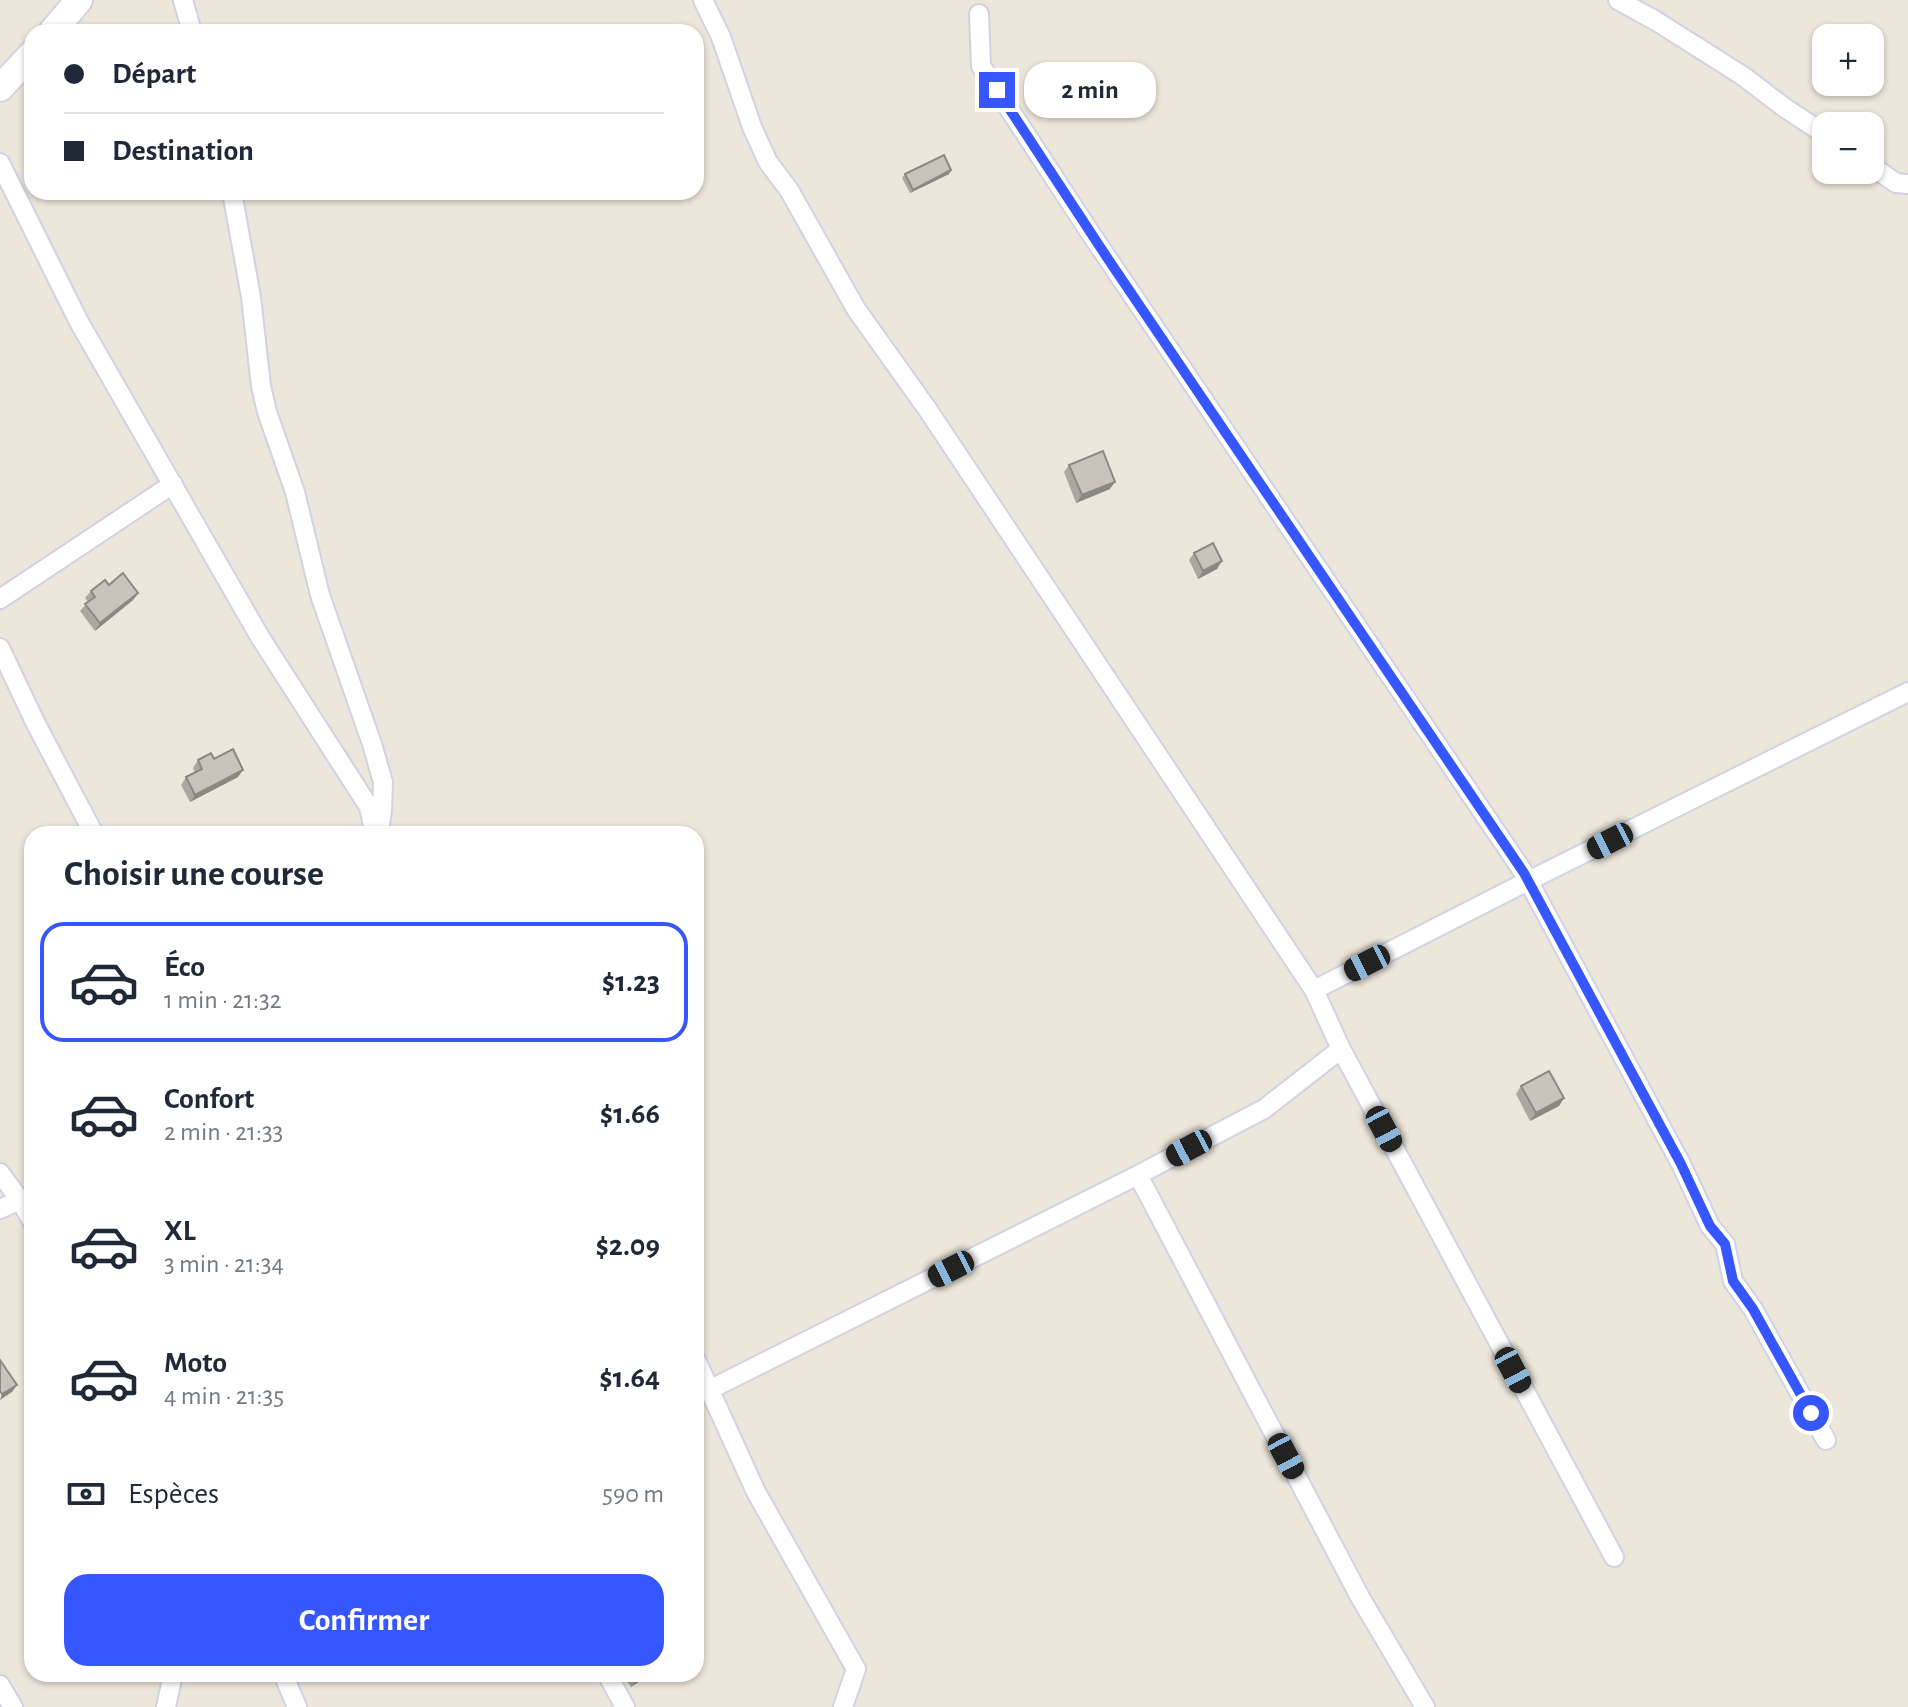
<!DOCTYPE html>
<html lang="fr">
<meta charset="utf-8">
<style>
body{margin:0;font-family:"Alegreya Sans",sans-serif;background:#f6f6f7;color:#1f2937;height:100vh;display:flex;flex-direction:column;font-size:30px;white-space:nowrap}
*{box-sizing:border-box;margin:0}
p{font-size:26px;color:#747a83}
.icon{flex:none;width:44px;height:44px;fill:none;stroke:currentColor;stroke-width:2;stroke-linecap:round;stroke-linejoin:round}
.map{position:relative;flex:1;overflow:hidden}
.side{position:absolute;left:24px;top:826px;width:680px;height:856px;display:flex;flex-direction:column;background:#fff;border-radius:24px;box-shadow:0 2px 6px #0004}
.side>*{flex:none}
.banner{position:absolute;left:24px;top:24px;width:680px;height:176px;border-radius:24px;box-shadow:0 2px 6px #0004;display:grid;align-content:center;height:176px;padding:0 40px;background:#fff}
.controls{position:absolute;left:1812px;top:24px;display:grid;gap:16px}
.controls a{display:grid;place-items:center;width:72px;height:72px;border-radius:16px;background:#fff;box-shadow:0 2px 6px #0004;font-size:40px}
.end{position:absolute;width:36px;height:36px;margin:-18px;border:10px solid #3656ff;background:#fff;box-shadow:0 0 0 4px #fff}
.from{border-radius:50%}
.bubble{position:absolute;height:56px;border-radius:24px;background:#fff;box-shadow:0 2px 6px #0004;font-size:26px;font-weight:700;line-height:56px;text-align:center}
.car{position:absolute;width:24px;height:48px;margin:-24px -12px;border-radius:10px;box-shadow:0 0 6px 2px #0007;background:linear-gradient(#222 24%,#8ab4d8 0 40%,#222 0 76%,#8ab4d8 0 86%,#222 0)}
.banner b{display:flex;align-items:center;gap:28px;height:76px;font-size:30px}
.banner b+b{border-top:2px solid #e0e1e3}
.banner i{width:20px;height:20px;background:#1f2937}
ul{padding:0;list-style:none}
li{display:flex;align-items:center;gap:24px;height:120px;margin:0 16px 12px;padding:0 24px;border:4px solid transparent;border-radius:24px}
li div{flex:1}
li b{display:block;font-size:30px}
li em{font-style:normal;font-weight:700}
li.on{border-color:#3656ff}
li>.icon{width:72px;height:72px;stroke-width:1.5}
h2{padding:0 40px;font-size:36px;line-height:96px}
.pay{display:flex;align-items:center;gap:20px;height:88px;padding:0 40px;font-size:30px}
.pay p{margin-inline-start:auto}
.button{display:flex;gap:16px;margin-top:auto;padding:16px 40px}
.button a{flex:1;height:92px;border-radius:24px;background:#3656ff;color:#fff;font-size:32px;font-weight:700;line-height:92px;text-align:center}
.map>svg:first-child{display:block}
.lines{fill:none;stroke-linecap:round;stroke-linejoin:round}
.street-casing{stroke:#d0d3e4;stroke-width:22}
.secondary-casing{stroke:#d0d3e4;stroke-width:30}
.street{stroke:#fff;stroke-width:18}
.secondary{stroke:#fff;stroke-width:26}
.wall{fill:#aca8a1}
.shaded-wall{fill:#8c8883}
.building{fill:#c8c3bb;stroke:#8c8883;stroke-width:2}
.route{stroke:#3656ff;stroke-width:10}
</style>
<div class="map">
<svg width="1908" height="1707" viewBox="0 0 1908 1707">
<rect width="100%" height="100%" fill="#ede6db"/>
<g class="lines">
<g class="street-casing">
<path id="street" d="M 183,0 L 192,32
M 703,0 L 721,37 L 752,127 L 768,162 L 789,190 L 856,309 L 928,410 L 1314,990 L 1341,1049 L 1614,1557
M 1618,0 L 1656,21 L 1743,76 L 1785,108 L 1826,135
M 979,14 L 981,66 L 1091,234 L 1524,873 L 1681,1164 L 1710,1226 L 1725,1244 L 1733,1281 L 1753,1309 L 1826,1440
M 0,163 L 79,322 L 260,637 L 369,807 L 375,834
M 1870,165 L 1896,183 L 1908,184
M 232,192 L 251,297 L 261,386 L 267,412 L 295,492 L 320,595 L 372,744 L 383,782 L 382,811 L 379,831
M 0,599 L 173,484
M 0,648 L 36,724 L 94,834
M 1314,990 L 1528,881 L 1908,692
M 0,1173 L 20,1200 L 32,1221
M 1138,1175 L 1360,1597 L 1425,1707
M 0,1209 L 20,1200
M 696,1360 L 756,1492 L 856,1669 L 843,1707
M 709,1390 L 1138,1175 L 1264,1109 L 1341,1049
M 283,1674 L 297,1707
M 607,1674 L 625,1707
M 0,1685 L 13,1707
M 166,1707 L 173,1674"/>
</g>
<g class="secondary-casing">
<path id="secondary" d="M 52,32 L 79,0
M 0,88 L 32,54"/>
</g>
<use href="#street" class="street"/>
<use href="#secondary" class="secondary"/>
</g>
<path class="wall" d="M 951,170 L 949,174 L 910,193 L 902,178 L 905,174 Z
M 1069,465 L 1110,489 L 1076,503 L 1064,472 Z
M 1194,553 L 1217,569 L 1198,579 L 1189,560 Z
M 109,585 L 138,593 L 133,600 L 95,631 L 80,611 L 88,602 L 85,598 L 91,591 Z
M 214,759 L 238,777 L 190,802 L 181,785 L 186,777 L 195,772 L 193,768 L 198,760 Z
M 1521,1086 L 1564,1098 L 1559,1106 L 1530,1121 L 1516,1094 Z
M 622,1674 L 650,1674 L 631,1687 Z"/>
<path class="shaded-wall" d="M 951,170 L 949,174 L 910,193 L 913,190 Z
M 1115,482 L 1110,489 L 1076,503 L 1082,495 Z
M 1222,561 L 1217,569 L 1198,579 L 1203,571 Z
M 138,593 L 133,600 L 95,631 L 100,623 Z
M 243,770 L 238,777 L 190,802 L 195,795 Z
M 1564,1098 L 1559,1106 L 1530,1121 L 1536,1113 Z
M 17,1385 L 12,1392 L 0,1400 L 2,1394 Z
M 645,1674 L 650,1674 L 631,1687 L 637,1680 Z"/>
<path class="building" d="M 944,155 L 951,170 L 913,190 L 905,174 Z
M 1103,451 L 1115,482 L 1082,495 L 1069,465 Z
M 1213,543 L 1222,561 L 1203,571 L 1194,553 Z
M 123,573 L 138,593 L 100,623 L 85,604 L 95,597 L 91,591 L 105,580 L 109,585 Z
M 233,749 L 243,770 L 195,795 L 186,777 L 202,769 L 198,760 L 211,753 L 214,759 Z
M 1549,1071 L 1564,1098 L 1536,1113 L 1521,1086 Z
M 0,1360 L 17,1385 L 2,1394 L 0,1391 Z
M 633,1674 L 645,1674 L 637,1680 Z"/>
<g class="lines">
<path class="route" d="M 997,90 L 1108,259 L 1524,873 L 1681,1164 L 1710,1226 L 1725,1244 L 1733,1281 L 1753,1309 L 1811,1413"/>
</g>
</svg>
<div class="controls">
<a>+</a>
<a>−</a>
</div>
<i class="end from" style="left:1811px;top:1413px"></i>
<i class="end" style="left:997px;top:90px"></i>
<div class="bubble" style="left:1024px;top:62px;width:132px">2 min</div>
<i class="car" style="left:1610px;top:841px;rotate:243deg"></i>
<i class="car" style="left:1367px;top:963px;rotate:243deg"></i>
<i class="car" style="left:1384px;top:1129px;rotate:152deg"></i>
<i class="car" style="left:1189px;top:1148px;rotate:242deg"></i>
<i class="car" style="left:951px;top:1269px;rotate:243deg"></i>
<i class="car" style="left:1513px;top:1370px;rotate:152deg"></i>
<i class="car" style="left:1286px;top:1456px;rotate:152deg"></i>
<div class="banner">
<b><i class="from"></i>Départ</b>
<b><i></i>Destination</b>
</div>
<section class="side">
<h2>Choisir une course</h2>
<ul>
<li class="on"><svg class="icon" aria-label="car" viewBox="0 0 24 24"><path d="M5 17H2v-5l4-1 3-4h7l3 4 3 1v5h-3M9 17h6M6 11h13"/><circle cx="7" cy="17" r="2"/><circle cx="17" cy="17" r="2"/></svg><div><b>Éco</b><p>1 min · 21:32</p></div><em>$1.23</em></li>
<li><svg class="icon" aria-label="car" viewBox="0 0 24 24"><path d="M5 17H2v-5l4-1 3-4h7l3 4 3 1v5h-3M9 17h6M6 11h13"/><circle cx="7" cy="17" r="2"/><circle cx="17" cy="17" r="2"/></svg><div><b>Confort</b><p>2 min · 21:33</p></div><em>$1.66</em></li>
<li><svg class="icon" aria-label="car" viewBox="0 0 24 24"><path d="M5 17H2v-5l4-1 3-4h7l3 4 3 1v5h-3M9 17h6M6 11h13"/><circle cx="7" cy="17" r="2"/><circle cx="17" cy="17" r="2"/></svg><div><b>XL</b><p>3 min · 21:34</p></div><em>$2.09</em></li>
<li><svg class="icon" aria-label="car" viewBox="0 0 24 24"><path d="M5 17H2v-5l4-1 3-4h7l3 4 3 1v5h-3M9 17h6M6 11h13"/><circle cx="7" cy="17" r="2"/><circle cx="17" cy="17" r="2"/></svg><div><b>Moto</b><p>4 min · 21:35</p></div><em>$1.64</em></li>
</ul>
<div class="pay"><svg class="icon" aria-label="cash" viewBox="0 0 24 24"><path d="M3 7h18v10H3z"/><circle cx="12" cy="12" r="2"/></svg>Espèces<p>590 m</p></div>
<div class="button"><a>Confirmer</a></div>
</section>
</div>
